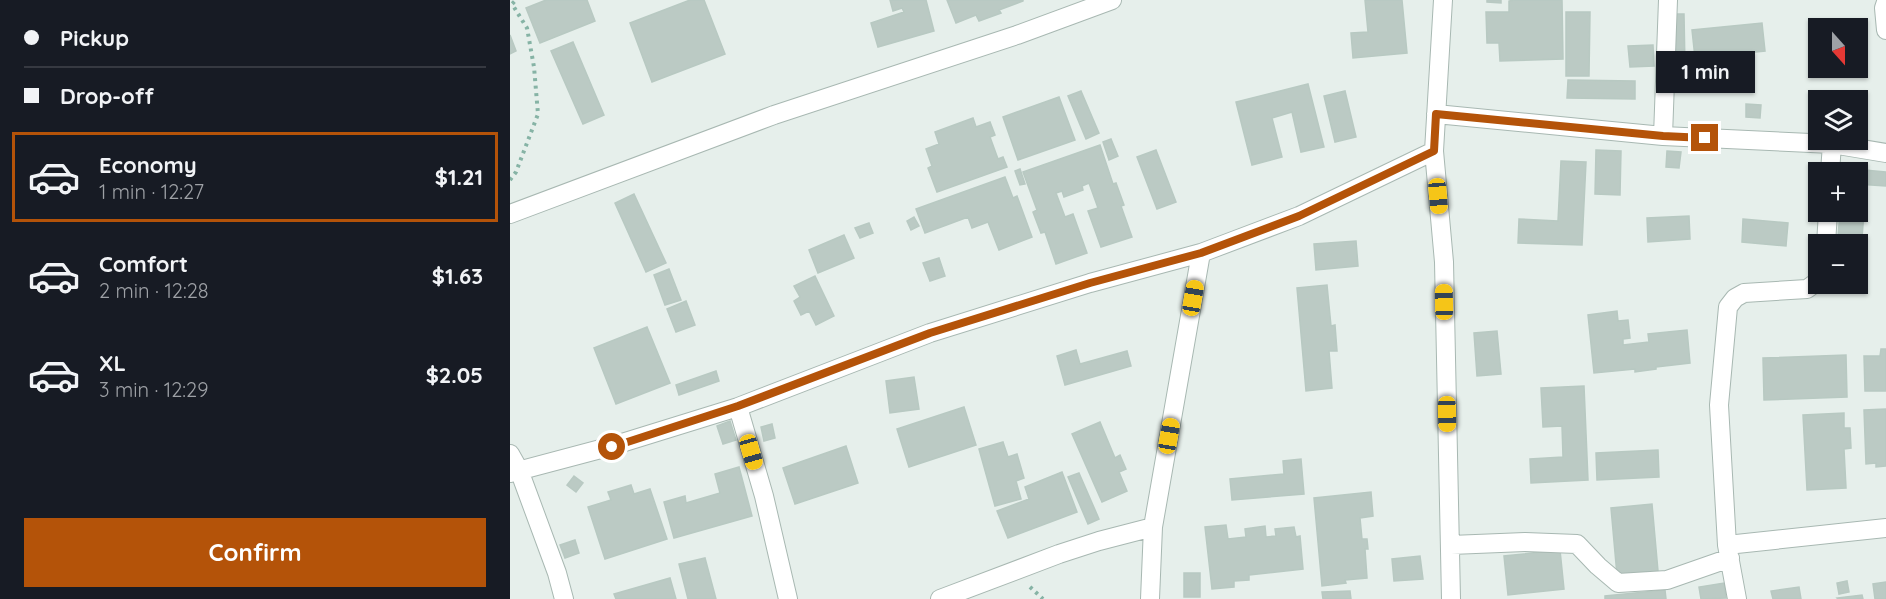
<!DOCTYPE html>
<meta charset="utf-8">
<style>
body{margin:0;font-family:Quicksand,sans-serif;background:#20242c;color:#f1f3f6;height:100vh;display:flex;flex-direction:column;font-size:22px;white-space:nowrap}
*{box-sizing:border-box;margin:0}
p{font-size:20px;color:#9ea1a6}
.icon{flex:none;width:33px;height:33px;fill:none;stroke:currentColor;stroke-width:2;stroke-linecap:round;stroke-linejoin:round}
.map{position:relative;flex:1;overflow:hidden}
.sheet{display:flex;flex-direction:column;background:#171b24;width:510px}
.sheet>*{flex:none}
.top-card{display:grid;align-content:center;height:132px;padding:0 24px;background:#171b24}
.needle{width:39px;rotate:159deg}
.buttons{position:absolute;left:1298px;top:18px;display:grid;gap:12px}
.buttons a{display:grid;place-items:center;width:60px;height:60px;border-radius:0px;background:#171b24;box-shadow:0 2px 4px #0004;font-size:30px}
.end{position:absolute;width:27px;height:27px;margin:-14px;border:8px solid #b45309;background:#fff;box-shadow:0 0 0 3px #fff}
.from{border-radius:50%}
.bubble{position:absolute;height:42px;border-radius:0px;background:#171b24;box-shadow:0 2px 4px #0004;font-size:20px;font-weight:700;line-height:42px;text-align:center}
.car{position:absolute;width:18px;height:36px;margin:-18px -9px;border-radius:8px;box-shadow:0 0 4px 2px #0007;background:linear-gradient(#f5c518 24%,#345 0 40%,#f5c518 0 76%,#345 0 86%,#f5c518 0)}
.top-card b{display:flex;align-items:center;gap:21px;height:57px;font-size:22px}
.top-card b+b{border-top:2px solid #363941}
.top-card i{width:15px;height:15px;background:#f1f3f6}
ul{padding:0;list-style:none}
li{display:flex;align-items:center;gap:18px;height:90px;margin:0 12px 9px;padding:0 12px;border:3px solid transparent;border-radius:0px}
li div{flex:1}
li b{display:block;font-size:22px}
li em{font-style:normal;font-weight:700}
li.on{border-color:#b45309}
li>.icon{width:54px;height:54px;stroke-width:1.5}
.primary-button{display:flex;gap:12px;margin-top:auto;padding:12px 24px}
.primary-button a{flex:1;height:69px;border-radius:0px;background:#b45309;color:#fff;font-size:24px;font-weight:700;line-height:69px;text-align:center}
main{display:flex;flex:1;min-height:0}
.map>svg:first-child{display:block}
.building{fill:#bbcac4;stroke:#b8c9c2;stroke-width:1.5}
.lines{fill:none;stroke-linecap:round;stroke-linejoin:round}
.street-casing{stroke:#a8b8b2;stroke-width:20}
.path{stroke:#86b3a5;stroke-width:4;stroke-dasharray:3 4.5;stroke-linecap:butt}
.street{stroke:#fff;stroke-width:18}
.route{stroke:#b45309;stroke-width:8}
</style>
<main>
<section class="sheet">
<div class="top-card">
<b><i class="from"></i>Pickup</b>
<b><i></i>Drop-off</b>
</div>
<ul>
<li class="on"><svg class="icon" aria-label="car" viewBox="0 0 24 24"><path d="M5 17H2v-5l4-1 3-4h7l3 4 3 1v5h-3M9 17h6M6 11h13"/><circle cx="7" cy="17" r="2"/><circle cx="17" cy="17" r="2"/></svg><div><b>Economy</b><p>1 min · 12:27</p></div><em>$1.21</em></li>
<li><svg class="icon" aria-label="car" viewBox="0 0 24 24"><path d="M5 17H2v-5l4-1 3-4h7l3 4 3 1v5h-3M9 17h6M6 11h13"/><circle cx="7" cy="17" r="2"/><circle cx="17" cy="17" r="2"/></svg><div><b>Comfort</b><p>2 min · 12:28</p></div><em>$1.63</em></li>
<li><svg class="icon" aria-label="car" viewBox="0 0 24 24"><path d="M5 17H2v-5l4-1 3-4h7l3 4 3 1v5h-3M9 17h6M6 11h13"/><circle cx="7" cy="17" r="2"/><circle cx="17" cy="17" r="2"/></svg><div><b>XL</b><p>3 min · 12:29</p></div><em>$2.05</em></li>
</ul>
<div class="primary-button"><a>Confirm</a></div>
</section>
<div class="map">
<svg width="1376" height="599" viewBox="0 0 1376 599">
<rect width="100%" height="100%" fill="#e6efeb"/>
<path class="building" d="M 36,0 L 77,0 L 85,21 L 30,43 L 16,8 Z
M 180,0 L 194,0 L 215,54 L 142,82 L 120,23 Z
M 380,0 L 416,0 L 424,31 L 368,47 L 361,23 L 394,12 L 392,8 L 383,11 Z
M 437,0 L 513,0 L 513,1 L 489,10 L 491,13 L 469,21 L 466,15 L 446,23 Z
M 855,0 L 892,0 L 897,53 L 843,58 L 841,33 L 858,32 Z
M 977,0 L 991,0 L 991,3 L 977,2 Z
M 1004,0 L 1052,0 L 1053,59 L 990,61 L 989,43 L 977,43 L 976,12 L 999,12 L 999,1 Z
M 1056,12 L 1080,12 L 1079,76 L 1056,76 Z
M 1162,14 L 1174,14 L 1175,66 L 1163,66 Z
M 1252,23 L 1255,51 L 1185,58 L 1182,30 Z
M 0,35 L 6,51 L 0,54 Z
M 63,42 L 94,115 L 73,124 L 41,51 Z
M 1143,45 L 1144,66 L 1120,67 L 1118,46 Z
M 1058,80 L 1125,81 L 1125,99 L 1057,98 Z
M 798,84 L 814,147 L 791,152 L 782,112 L 762,118 L 772,157 L 742,165 L 726,102 Z
M 571,91 L 589,133 L 576,139 L 558,96 Z
M 835,91 L 846,137 L 825,142 L 814,96 Z
M 549,97 L 565,140 L 508,160 L 493,117 Z
M 1236,104 L 1251,105 L 1250,118 L 1236,117 Z
M 463,118 L 466,127 L 480,122 L 485,135 L 480,137 L 488,159 L 493,157 L 497,167 L 427,192 L 418,168 L 422,166 L 416,149 L 429,144 L 425,132 Z
M 601,139 L 608,156 L 599,160 L 593,142 Z
M 590,145 L 603,184 L 606,183 L 614,205 L 611,206 L 622,237 L 591,247 L 578,211 L 588,208 L 579,183 L 572,186 L 573,190 L 554,197 L 552,191 L 546,193 L 555,217 L 563,214 L 577,253 L 546,264 L 535,232 L 531,233 L 523,212 L 527,210 L 513,172 Z
M 646,150 L 666,202 L 647,209 L 627,157 Z
M 1086,150 L 1111,151 L 1110,195 L 1085,194 Z
M 1157,151 L 1171,152 L 1169,168 L 1156,167 Z
M 1051,161 L 1076,162 L 1072,245 L 1008,243 L 1009,219 L 1048,221 Z
M 1333,168 L 1376,172 L 1376,186 L 1347,184 L 1347,172 L 1333,172 Z
M 510,169 L 515,184 L 510,185 L 505,171 Z
M 495,177 L 503,198 L 507,196 L 522,237 L 489,250 L 478,222 L 462,228 L 458,217 L 415,233 L 406,209 Z
M 1347,186 L 1356,186 L 1352,238 L 1328,237 L 1330,212 L 1347,212 Z
M 124,194 L 156,263 L 136,272 L 105,203 Z
M 1179,216 L 1180,239 L 1138,242 L 1137,218 Z
M 404,217 L 409,226 L 401,230 L 397,221 Z
M 1233,219 L 1278,223 L 1276,246 L 1232,242 Z
M 359,223 L 363,233 L 350,238 L 345,228 Z
M 334,235 L 344,258 L 308,273 L 299,250 Z
M 1329,237 L 1344,239 L 1343,244 L 1328,244 Z
M 846,241 L 848,266 L 806,270 L 804,244 Z
M 429,258 L 435,276 L 420,281 L 413,263 Z
M 159,269 L 171,300 L 155,305 L 144,275 Z
M 305,276 L 324,316 L 306,325 L 299,311 L 291,315 L 284,301 L 290,297 L 284,286 Z
M 817,285 L 821,326 L 825,325 L 827,351 L 819,351 L 822,388 L 796,391 L 787,288 Z
M 176,301 L 185,325 L 166,332 L 157,309 Z
M 1107,311 L 1108,321 L 1118,320 L 1120,338 L 1113,339 L 1113,345 L 1139,342 L 1138,334 L 1177,330 L 1180,363 L 1146,367 L 1146,369 L 1125,372 L 1125,369 L 1084,373 L 1078,315 Z
M 137,327 L 160,383 L 106,404 L 84,348 Z
M 987,331 L 991,374 L 967,376 L 964,333 Z
M 1371,349 L 1376,349 L 1376,391 L 1355,391 L 1354,356 L 1370,356 Z
M 566,350 L 570,364 L 617,351 L 621,366 L 555,385 L 547,356 Z
M 1336,355 L 1337,397 L 1254,400 L 1253,358 Z
M 206,371 L 209,381 L 169,395 L 166,385 Z
M 404,377 L 409,409 L 380,413 L 376,381 Z
M 1074,386 L 1078,480 L 1021,483 L 1020,459 L 1053,457 L 1052,426 L 1033,427 L 1031,388 Z
M 454,407 L 466,445 L 399,467 L 387,429 Z
M 1376,409 L 1376,466 L 1366,467 L 1366,463 L 1356,464 L 1354,410 Z
M 1334,413 L 1334,428 L 1340,428 L 1341,448 L 1334,449 L 1336,488 L 1297,490 L 1293,415 Z
M 220,421 L 226,440 L 213,444 L 207,426 Z
M 590,422 L 605,458 L 610,455 L 616,469 L 609,472 L 617,491 L 592,502 L 562,434 Z
M 262,424 L 265,438 L 254,441 L 251,427 Z
M 493,442 L 498,457 L 507,454 L 514,478 L 506,481 L 511,499 L 485,506 L 469,449 Z
M 336,446 L 348,483 L 285,504 L 273,468 Z
M 1148,450 L 1149,477 L 1087,480 L 1086,453 Z
M 791,459 L 794,494 L 722,500 L 720,479 L 774,474 L 773,461 Z
M 229,467 L 242,516 L 164,538 L 154,502 L 175,496 L 176,503 L 210,493 L 205,474 Z
M 552,472 L 567,512 L 498,538 L 487,511 L 519,499 L 515,487 Z
M 569,473 L 589,519 L 578,524 L 558,477 Z
M 64,476 L 73,483 L 66,492 L 57,485 Z
M 121,485 L 124,494 L 140,489 L 157,539 L 95,559 L 78,507 L 101,500 L 98,492 Z
M 861,492 L 863,516 L 850,518 L 852,539 L 857,539 L 858,549 L 855,549 L 857,578 L 835,580 L 836,583 L 812,586 L 804,498 Z
M 1142,504 L 1148,571 L 1107,575 L 1101,508 Z
M 716,525 L 718,539 L 736,537 L 735,529 L 755,526 L 756,537 L 766,536 L 765,529 L 784,527 L 786,537 L 790,536 L 793,569 L 739,575 L 739,580 L 724,581 L 724,587 L 702,589 L 695,527 Z
M 65,540 L 69,553 L 55,558 L 50,545 Z
M 1050,550 L 1054,589 L 998,595 L 994,556 Z
M 910,556 L 913,579 L 884,581 L 882,559 Z
M 195,558 L 206,599 L 178,599 L 169,564 Z
M 674,573 L 690,573 L 690,597 L 674,597 Z
M 160,578 L 166,599 L 106,599 L 104,594 Z
M 1337,581 L 1339,592 L 1329,594 L 1327,583 Z
M 1376,582 L 1376,599 L 1365,599 L 1363,584 Z
M 1214,583 L 1216,598 L 1191,599 L 1189,587 Z
M 1289,587 L 1291,599 L 1263,599 L 1261,591 Z
M 1155,590 L 1156,599 L 1095,599 L 1095,596 Z
M 840,591 L 841,599 L 813,599 L 812,592 Z
M 1352,595 L 1353,599 L 1328,599 L 1327,598 Z"/>
<g class="lines">
<g class="street-casing">
<path id="street" d="M 933,0 L 924,151 L 934,262 L 941,599
M 1376,2 L 1374,8 L 1376,30
M 926,114 L 1153,136 L 1322,144 L 1376,153
M 1153,136 L 1158,0
M 1320,172 L 1322,144
M 0,214 L 264,115 L 507,35 L 602,0
M 1316,244 L 1318,212
M 228,407 L 254,496 L 278,599
M 0,454 L 9,470 L 47,573 L 54,599
M 0,473 L 102,446 L 228,407 L 420,333 L 580,283 L 691,253 L 789,216 L 924,151
M 941,545 L 1015,542 L 1067,544 L 1088,566 L 1108,583 L 1157,580 L 1220,558
M 1217,545 L 1376,528
M 430,599 L 549,554 L 589,541 L 643,527
M 640,599 L 643,527 L 691,253
M 1227,599 L 1217,545 L 1209,405 L 1218,307 L 1225,298 L 1234,293 L 1297,289 L 1308,281"/>
</g>
<path class="path" d="M 0,180 L 6,172 L 28,114 L 24,67 L 17,28 L 2,4 L 6,0
M 520,587 L 533,599"/>
<use href="#street" class="street"/>
</g>
<g class="lines">
<path class="route" d="M 102,447 L 228,406 L 420,333 L 580,283 L 691,253 L 789,216 L 924,151 L 926,114 L 1153,136 L 1195,138"/>
</g>
</svg>
<div class="buttons">
<a><svg class="needle" viewBox="-14 -14 28 28"><path d="M0-13l5 13h-10z" fill="#e53935"/><path d="M0 13l5-13h-10z" fill="#9ea1a6"/></svg></a>
<a><svg class="icon" aria-label="layers" viewBox="0 0 24 24"><path d="M12 4l9 5-9 5-9-5zM3 14l9 5 9-5"/></svg></a>
<a>+</a>
<a>−</a>
</div>
<i class="end from" style="left:102px;top:447px"></i>
<i class="end" style="left:1195px;top:138px"></i>
<div class="bubble" style="left:1146px;top:51px;width:99px">1 min</div>
<i class="car" style="left:928px;top:196px;rotate:175deg"></i>
<i class="car" style="left:683px;top:298px;rotate:10deg"></i>
<i class="car" style="left:934px;top:302px;rotate:359deg"></i>
<i class="car" style="left:937px;top:414px;rotate:179deg"></i>
<i class="car" style="left:659px;top:436px;rotate:10deg"></i>
<i class="car" style="left:241px;top:452px;rotate:164deg"></i>
</div>
</main>
